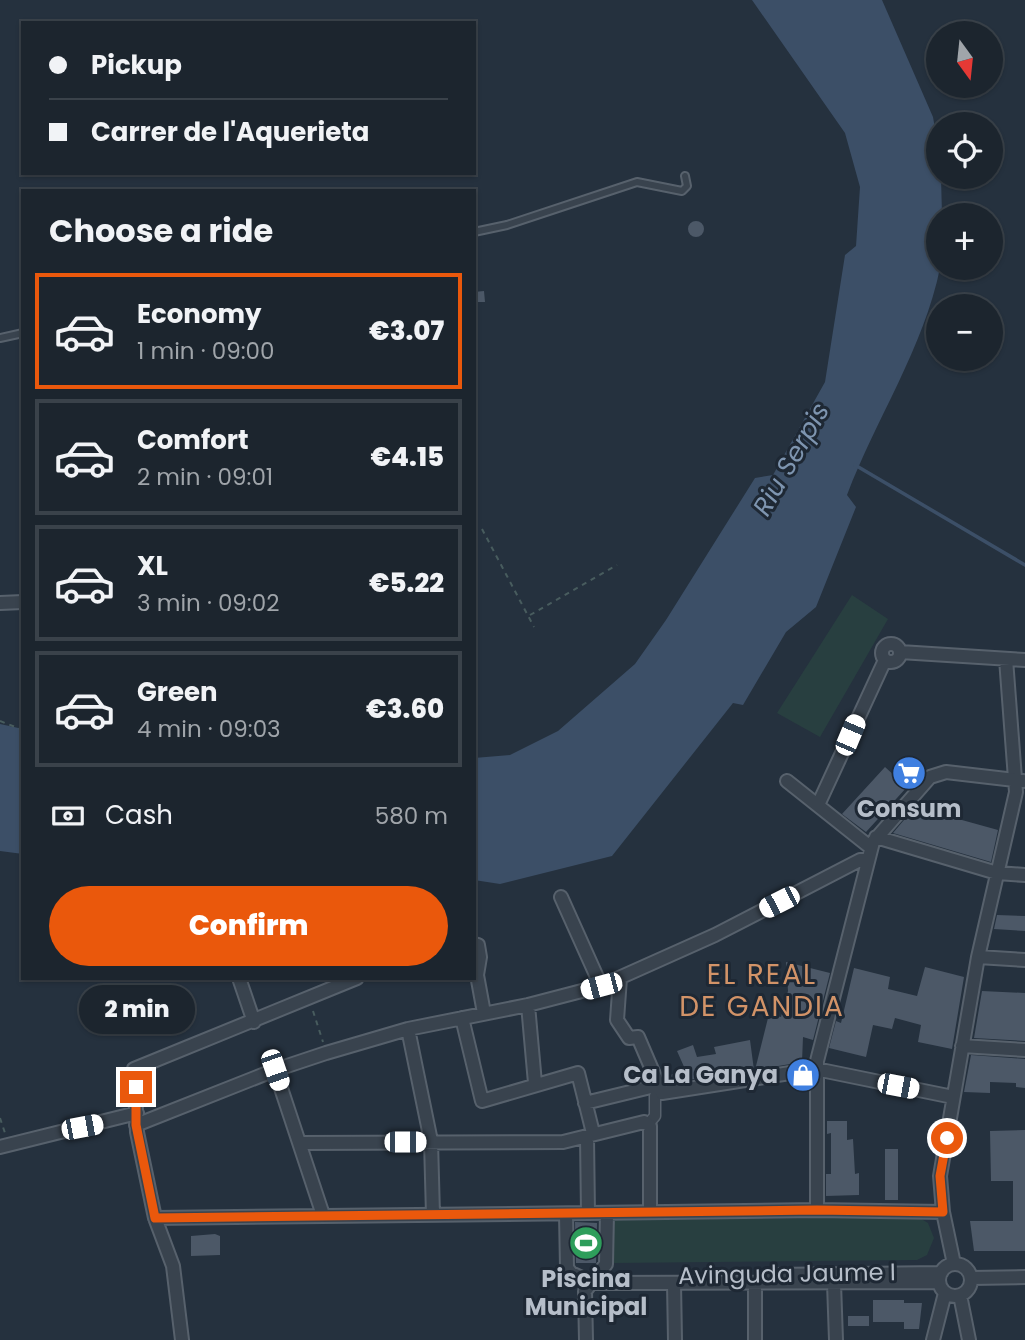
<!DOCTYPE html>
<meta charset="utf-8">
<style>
body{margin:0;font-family:Poppins,sans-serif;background:#252d36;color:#f1f3f6;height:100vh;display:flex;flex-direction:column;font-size:26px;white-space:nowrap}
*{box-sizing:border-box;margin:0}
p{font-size:23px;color:#a0a5aa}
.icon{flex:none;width:38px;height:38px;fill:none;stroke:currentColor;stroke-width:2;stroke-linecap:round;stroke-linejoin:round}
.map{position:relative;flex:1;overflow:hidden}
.sheet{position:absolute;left:21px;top:189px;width:455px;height:791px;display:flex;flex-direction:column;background:#1c252e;border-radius:0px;box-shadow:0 2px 5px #0004,0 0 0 2px #3a424a}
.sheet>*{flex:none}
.hud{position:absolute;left:21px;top:21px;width:455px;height:154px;border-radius:0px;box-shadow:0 2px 5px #0004,0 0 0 2px #3a424a;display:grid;align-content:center;height:154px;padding:0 28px;background:#1c252e}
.needle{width:46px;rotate:165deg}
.buttons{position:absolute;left:926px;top:21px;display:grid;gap:14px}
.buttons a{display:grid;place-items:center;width:77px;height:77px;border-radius:50%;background:#1c252e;box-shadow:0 2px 5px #0004,0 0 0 2px #3a424a;font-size:35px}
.end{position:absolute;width:32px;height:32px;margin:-16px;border:9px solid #ea580c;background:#fff;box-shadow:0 0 0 4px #fff}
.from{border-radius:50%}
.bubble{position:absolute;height:49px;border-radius:24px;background:#1c252e;box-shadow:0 2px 5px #0004,0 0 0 2px #3a424a;font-size:23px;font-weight:800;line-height:49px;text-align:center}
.car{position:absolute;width:21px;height:42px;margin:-21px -10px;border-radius:9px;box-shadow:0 0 5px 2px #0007;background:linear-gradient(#fff 24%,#345 0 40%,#fff 0 76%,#345 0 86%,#fff 0)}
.hud b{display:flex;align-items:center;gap:24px;height:66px;font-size:26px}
.hud b+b{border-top:2px solid #3a424a}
.hud i{width:18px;height:18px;background:#f1f3f6}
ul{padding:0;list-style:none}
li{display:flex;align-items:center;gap:21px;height:116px;margin:0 14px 10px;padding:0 14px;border:4px solid #3a424a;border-radius:0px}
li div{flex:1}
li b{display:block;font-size:26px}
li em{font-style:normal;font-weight:800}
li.selected{border-color:#ea580c}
li>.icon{width:63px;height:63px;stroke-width:1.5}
h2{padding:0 28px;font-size:32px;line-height:84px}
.pay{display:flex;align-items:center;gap:18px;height:77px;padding:0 28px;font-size:26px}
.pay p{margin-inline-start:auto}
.primary-button{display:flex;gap:14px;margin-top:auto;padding:14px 28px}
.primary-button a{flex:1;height:80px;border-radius:42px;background:#ea580c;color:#fff;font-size:28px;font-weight:800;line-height:80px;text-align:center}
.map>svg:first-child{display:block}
.green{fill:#283f40}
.water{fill:#3c4f67}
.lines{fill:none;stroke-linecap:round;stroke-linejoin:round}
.stream{stroke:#3c4f67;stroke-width:3.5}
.building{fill:#4c5867}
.service-casing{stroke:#57616c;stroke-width:10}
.pedestrian-casing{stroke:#57616c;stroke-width:13}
.minor-casing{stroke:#57616c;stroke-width:16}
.path{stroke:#485c5e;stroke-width:2;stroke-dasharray:5 5;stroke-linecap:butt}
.service{stroke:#39434e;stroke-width:6}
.pedestrian{stroke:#39434e;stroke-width:10}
.minor{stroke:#39434e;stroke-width:12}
.route{stroke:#ea580c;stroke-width:9}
.labels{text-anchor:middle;stroke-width:6;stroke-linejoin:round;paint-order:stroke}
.poi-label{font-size:24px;font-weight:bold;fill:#b6bec9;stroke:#1e2834}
.street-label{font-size:24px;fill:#b6bec9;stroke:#1e2834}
.water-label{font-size:26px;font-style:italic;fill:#7e95b0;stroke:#1e2834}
.quarter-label{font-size:28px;letter-spacing:2px;fill:#d29368;stroke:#1e2834}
</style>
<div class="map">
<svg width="1025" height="1340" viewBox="0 0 1025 1340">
<rect width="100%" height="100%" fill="#25313e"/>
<path class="green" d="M 852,595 L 888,619 L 820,737 L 777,713 Z
M 918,1217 L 928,1223 L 934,1238 L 927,1255 L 917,1260 L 613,1263 L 612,1220 Z"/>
<path class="water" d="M 752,0 L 882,0 L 933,117 L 938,146 L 938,177 L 941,177 L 942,215 L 938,215 L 938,268 L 940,268 C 924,347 876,419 847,495 L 856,507 L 816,607 L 786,632 L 743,705 L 733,703 L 612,856 L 500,884 L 474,880 L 474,758 L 510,755 L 558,731 L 635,664 L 666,620 L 755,478 L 773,475 L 825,382 L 845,255 L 856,246 L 860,187 L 845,133 Z
M 0,724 L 23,729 L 23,854 L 0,851 Z"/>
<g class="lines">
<path class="stream" d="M 855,465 L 1025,565"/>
</g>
<path class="building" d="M688 229a8 8 0 1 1 16 0a8 8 0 1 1-16 0Z
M 484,291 L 485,302 L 474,302 L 474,292 Z
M 885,767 L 907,787 L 866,832 L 842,814 Z
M 915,807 L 998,830 L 991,862 L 893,833 Z
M 997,915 L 1025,916 L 1025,931 L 994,929 Z
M 786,962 L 830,973 L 813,1040 L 803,1037 L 802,1062 L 755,1070 L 769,1014 L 781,1017 L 788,991 Z
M 925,967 L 964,977 L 952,1049 L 918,1042 L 921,1025 L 895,1018 L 892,1029 L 873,1025 L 866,1057 L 829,1048 L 836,1021 L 841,1023 L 854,968 L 890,977 L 888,989 L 917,996 Z
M 982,991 L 1025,993 L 1025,1041 L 974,1038 Z
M 750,1040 L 754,1070 L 668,1083 L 665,1077 L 685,1069 L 677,1051 L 693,1045 L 697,1057 L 716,1054 L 714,1047 Z
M 971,1055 L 1025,1059 L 1025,1088 L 1016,1087 L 1016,1083 L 990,1082 L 990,1093 L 964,1092 Z
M 827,1121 L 847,1121 L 847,1140 L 853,1139 L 855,1174 L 859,1173 L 859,1195 L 826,1196 L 826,1174 L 831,1174 L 831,1133 L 827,1134 Z
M 1025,1130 L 1025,1251 L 974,1251 L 970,1221 L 1013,1221 L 1013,1181 L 991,1181 L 990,1131 Z
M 885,1149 L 898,1149 L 898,1200 L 885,1200 Z
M 575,1222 L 597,1223 L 596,1263 L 576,1263 Z
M 215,1234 L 220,1236 L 220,1255 L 191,1256 L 191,1236 Z
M 873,1300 L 904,1300 L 904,1303 L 922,1303 L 919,1329 L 904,1329 L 904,1322 L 873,1322 Z
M 848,1316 L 869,1316 L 869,1326 L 848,1326 Z"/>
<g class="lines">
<g class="service-casing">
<path id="service" d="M 474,232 L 507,225 L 637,182 L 682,191 L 687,186 L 685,176
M 0,338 L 23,333"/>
</g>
<g class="pedestrian-casing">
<path id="pedestrian" d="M 648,1124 L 655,1116 L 655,1096 L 662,1093"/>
</g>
<g class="minor-casing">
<path id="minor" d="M 0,603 L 23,602
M882 653a9 9 0 1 1 18 0a9 9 0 1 1-18 0Z
M 900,652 L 1025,660
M 787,781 L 870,847
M 818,805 L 885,660
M 876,837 L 997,873 L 1025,875
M 561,897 L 601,986
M 474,944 L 478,945 L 480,957 L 477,975 L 484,1013
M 978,957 L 1025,960
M 239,978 L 254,1022
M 620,978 L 617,1020 L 629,1038 L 638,1037 L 662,1093 L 816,1069 L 953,1097
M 528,1005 L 535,1083
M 462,1018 L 482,1101 L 578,1073 L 593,1133
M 408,1029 L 431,1141 L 433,1215
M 962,1046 L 1025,1050
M 275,1070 L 323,1215
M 585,1103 L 659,1085
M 136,1125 L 275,1070 L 326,1053 L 408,1029 L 528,1005 L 601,986 L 715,935 L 860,860 L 867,860
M 587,1137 L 588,1213 L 817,1210 L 943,1212
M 300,1143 L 563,1142 L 644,1122 L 650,1126 L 650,1212
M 0,1147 L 137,1113
M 817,1210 L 817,1061 L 873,842 L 930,777 L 946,772 L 1023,781
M 566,1214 L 567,1268 L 571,1273 L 593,1283 L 939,1282
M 155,1218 L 588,1213
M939 1280a16 16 0 1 1 32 0a16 16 0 1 1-32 0Z
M 954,1264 L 943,1212 L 940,1176 L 978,957 L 1016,792 L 1006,659
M 770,1275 L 941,1273
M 971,1278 L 1025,1277
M 674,1283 L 675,1340
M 755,1283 L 755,1340
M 834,1283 L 836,1340
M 960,1295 L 969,1340
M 182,1340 L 173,1266 L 155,1218 L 137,1132 L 134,1069 L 357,978
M 586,1340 L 585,1291 L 606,1264 L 607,1213
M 933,1340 L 945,1293"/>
</g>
<path class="path" d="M 482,529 L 534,627
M 530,615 L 617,565
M 0,721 L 23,730
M 313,1011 L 323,1042
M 0,1118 L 5,1133"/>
<use href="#service" class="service"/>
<use href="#pedestrian" class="pedestrian"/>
<use href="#minor" class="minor"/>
</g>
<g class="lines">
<path class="route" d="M 136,1087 L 136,1125 L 155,1218 L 817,1210 L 943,1212 L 940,1176 L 947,1138"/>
</g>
<defs>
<g id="supermarket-disc" transform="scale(1.75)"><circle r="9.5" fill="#3f7fe0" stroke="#1e2834"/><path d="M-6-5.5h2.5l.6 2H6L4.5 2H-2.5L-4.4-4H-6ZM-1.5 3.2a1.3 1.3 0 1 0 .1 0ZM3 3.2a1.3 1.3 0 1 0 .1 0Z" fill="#fff"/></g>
<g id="shop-disc" transform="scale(1.75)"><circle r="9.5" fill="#3f7fe0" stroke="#1e2834"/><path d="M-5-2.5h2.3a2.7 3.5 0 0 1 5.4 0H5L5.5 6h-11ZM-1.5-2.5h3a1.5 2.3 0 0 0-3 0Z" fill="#fff"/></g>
<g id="stadium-disc" transform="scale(1.75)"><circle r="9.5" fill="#2e9e5b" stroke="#1e2834"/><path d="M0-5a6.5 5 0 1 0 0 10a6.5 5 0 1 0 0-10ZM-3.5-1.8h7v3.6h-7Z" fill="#fff"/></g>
</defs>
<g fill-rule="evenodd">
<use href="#supermarket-disc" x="909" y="773"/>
<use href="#shop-disc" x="803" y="1075"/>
<use href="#stadium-disc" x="586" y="1243"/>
</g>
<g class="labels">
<g class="poi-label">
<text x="909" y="817">Consum</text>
<text x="778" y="1083" text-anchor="end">Ca La Ganya</text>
<text x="586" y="1287">Piscina<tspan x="586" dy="28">Municipal</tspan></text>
</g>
<g class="street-label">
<text transform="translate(787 1274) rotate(-1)" y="8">Avinguda Jaume I</text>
</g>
<g class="water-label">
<text transform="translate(791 459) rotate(-60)" y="9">Riu Serpis</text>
</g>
<g class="quarter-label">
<text x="762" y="984">EL REAL<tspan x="762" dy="32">DE GANDIA</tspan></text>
</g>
</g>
</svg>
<div class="buttons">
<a><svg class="needle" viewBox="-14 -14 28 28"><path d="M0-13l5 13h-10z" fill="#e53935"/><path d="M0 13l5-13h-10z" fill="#a0a5aa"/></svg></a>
<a><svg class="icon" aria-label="locate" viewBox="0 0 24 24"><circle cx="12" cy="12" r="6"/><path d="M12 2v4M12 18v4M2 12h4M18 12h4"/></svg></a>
<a>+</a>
<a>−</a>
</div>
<i class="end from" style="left:947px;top:1138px"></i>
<i class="end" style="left:136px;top:1087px"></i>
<div class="bubble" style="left:79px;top:985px;width:116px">2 min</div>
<i class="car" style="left:850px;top:735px;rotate:23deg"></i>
<i class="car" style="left:779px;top:902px;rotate:243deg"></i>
<i class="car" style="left:601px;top:986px;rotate:255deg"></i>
<i class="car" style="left:275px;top:1070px;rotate:161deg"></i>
<i class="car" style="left:898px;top:1086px;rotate:101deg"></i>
<i class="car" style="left:82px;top:1127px;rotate:79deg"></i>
<i class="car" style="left:405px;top:1142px;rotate:90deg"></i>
<div class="hud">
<b><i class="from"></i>Pickup</b>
<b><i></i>Carrer de l'Aquerieta</b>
</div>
<section class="sheet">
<h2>Choose a ride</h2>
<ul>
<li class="selected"><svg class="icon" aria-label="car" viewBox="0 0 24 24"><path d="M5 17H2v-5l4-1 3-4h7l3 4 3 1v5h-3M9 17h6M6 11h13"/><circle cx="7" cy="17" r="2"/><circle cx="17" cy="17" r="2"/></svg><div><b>Economy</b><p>1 min · 09:00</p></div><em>€3.07</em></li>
<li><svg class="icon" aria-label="car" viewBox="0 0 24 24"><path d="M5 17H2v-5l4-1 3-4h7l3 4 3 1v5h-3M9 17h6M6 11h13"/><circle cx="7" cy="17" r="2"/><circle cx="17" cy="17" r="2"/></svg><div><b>Comfort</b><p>2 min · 09:01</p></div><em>€4.15</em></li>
<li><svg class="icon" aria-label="car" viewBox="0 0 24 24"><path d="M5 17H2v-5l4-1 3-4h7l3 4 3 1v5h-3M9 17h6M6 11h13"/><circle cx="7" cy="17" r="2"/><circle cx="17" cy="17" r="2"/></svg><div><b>XL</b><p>3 min · 09:02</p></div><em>€5.22</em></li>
<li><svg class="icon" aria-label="car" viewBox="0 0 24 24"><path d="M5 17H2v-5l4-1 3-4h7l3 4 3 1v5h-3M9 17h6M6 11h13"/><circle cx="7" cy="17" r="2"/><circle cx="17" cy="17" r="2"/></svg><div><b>Green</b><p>4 min · 09:03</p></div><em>€3.60</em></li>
</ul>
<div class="pay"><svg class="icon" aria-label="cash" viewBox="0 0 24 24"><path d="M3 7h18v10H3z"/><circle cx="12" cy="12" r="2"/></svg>Cash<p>580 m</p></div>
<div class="primary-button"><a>Confirm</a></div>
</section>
</div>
